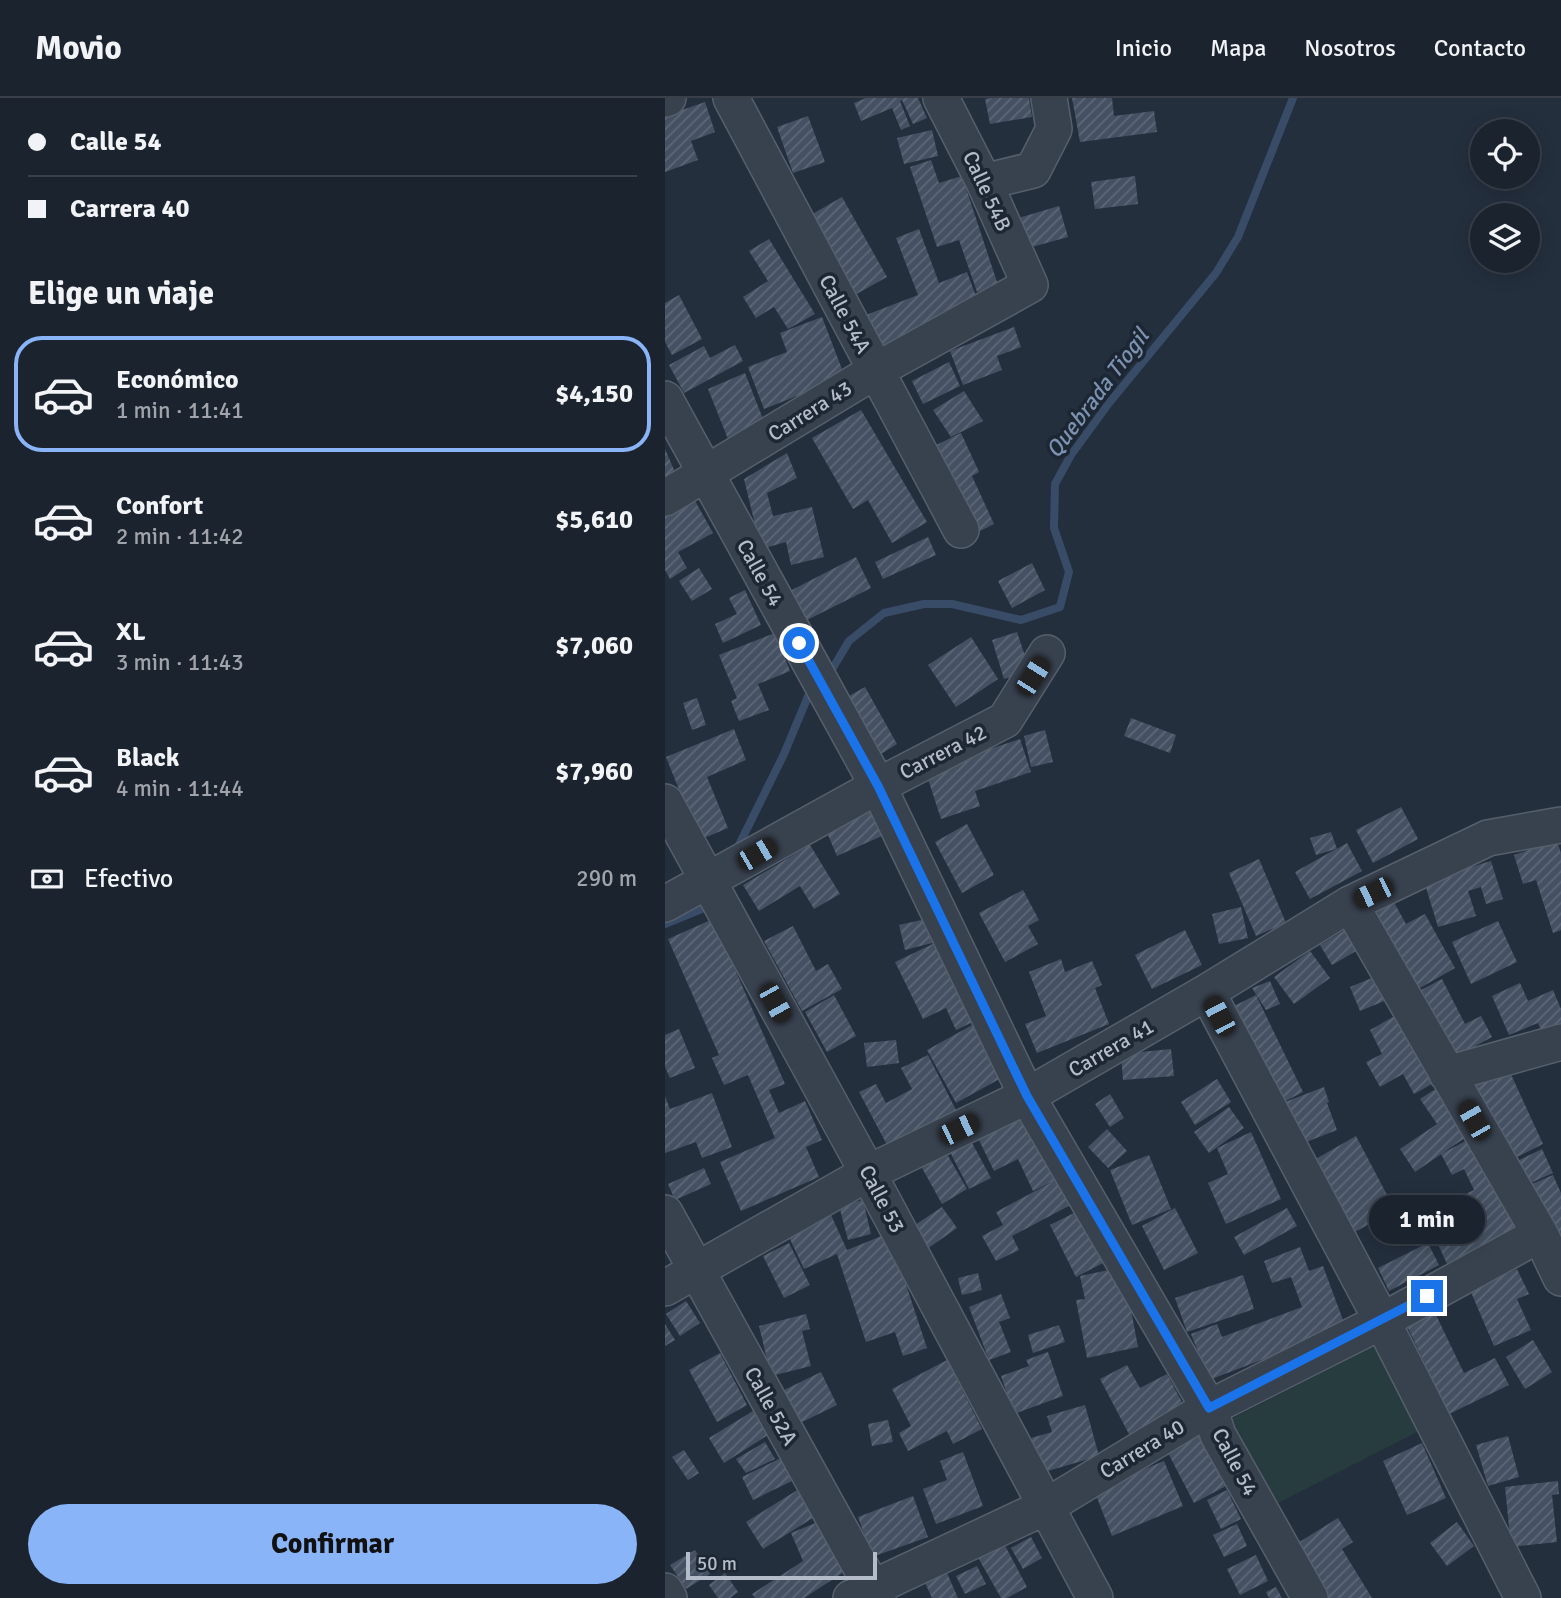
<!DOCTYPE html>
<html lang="es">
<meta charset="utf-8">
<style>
body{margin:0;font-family:Signika,sans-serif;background:#282f3a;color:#f1f3f6;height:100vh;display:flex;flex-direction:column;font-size:26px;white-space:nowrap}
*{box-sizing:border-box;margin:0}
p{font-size:23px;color:#a0a4aa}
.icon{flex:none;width:38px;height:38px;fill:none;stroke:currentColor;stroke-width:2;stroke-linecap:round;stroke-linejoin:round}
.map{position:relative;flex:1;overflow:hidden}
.panel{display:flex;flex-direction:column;background:#1b232e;width:665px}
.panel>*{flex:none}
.top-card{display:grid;align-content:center;height:154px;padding:0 28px;background:#1b232e}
.tools{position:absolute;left:805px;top:21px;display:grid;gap:14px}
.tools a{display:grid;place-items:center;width:70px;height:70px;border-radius:50%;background:#1b232e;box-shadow:0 4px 18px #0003,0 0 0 2px #39404a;font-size:35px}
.scale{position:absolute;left:21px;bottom:18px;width:191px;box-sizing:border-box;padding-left:7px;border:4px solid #b4bcc9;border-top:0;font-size:19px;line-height:24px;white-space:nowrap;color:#b4bcc9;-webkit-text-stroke:5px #1d2633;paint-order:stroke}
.end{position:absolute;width:32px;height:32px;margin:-16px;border:9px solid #1a73e8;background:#fff;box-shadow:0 0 0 4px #fff}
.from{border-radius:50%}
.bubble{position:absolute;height:49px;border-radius:24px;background:#1b232e;box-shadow:0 4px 18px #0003,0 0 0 2px #39404a;font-size:23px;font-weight:800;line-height:49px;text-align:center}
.car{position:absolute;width:21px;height:42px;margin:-21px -10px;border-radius:9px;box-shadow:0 0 5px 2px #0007;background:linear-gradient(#222 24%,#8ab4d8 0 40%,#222 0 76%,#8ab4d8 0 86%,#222 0)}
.top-card b{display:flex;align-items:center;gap:24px;height:66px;font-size:26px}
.top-card b+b{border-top:2px solid #39404a}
.top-card i{width:18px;height:18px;background:#f1f3f6}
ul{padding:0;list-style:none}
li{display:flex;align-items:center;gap:21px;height:116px;margin:0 14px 10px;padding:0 14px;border:4px solid transparent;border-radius:28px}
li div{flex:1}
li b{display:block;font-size:26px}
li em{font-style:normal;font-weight:800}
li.selected{border-color:#8ab4f8}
li>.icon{width:63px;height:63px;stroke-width:1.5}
h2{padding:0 28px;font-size:32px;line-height:84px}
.pay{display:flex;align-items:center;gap:18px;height:77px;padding:0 28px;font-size:26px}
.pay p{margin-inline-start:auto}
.primary-button{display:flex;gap:14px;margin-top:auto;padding:14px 28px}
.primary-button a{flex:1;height:80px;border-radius:42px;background:#8ab4f8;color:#111;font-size:28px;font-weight:800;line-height:80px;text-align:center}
header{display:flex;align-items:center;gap:42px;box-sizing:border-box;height:98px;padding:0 35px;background:#1b232e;border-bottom:2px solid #39404a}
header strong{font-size:33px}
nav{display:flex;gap:38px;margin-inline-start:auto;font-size:24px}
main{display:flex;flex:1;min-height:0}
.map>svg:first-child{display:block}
.grass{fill:#263c3f}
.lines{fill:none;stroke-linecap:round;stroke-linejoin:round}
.stream{stroke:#394c67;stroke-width:8}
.building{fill:url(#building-hatch)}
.minor-casing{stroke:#565f6c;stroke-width:38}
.minor{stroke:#38414e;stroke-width:35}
.route{stroke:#1a73e8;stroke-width:9}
.labels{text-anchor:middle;stroke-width:7;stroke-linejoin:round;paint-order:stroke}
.street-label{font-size:21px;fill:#b4bcc9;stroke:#1d2633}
.water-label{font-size:23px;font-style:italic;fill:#7c92b1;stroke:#1d2633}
</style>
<header>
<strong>Movio</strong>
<nav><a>Inicio</a><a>Mapa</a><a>Nosotros</a><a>Contacto</a></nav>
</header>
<main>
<section class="panel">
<div class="top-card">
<b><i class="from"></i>Calle 54</b>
<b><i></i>Carrera 40</b>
</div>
<h2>Elige un viaje</h2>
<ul>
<li class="selected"><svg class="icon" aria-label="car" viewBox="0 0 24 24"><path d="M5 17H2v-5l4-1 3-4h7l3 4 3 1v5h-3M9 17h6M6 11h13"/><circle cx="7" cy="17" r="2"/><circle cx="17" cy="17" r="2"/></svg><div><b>Económico</b><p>1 min · 11:41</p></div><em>$4,150</em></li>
<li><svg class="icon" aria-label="car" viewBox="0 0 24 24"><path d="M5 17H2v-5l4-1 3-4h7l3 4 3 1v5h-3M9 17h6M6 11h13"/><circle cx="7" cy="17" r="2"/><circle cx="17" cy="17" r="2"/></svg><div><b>Confort</b><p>2 min · 11:42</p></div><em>$5,610</em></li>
<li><svg class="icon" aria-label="car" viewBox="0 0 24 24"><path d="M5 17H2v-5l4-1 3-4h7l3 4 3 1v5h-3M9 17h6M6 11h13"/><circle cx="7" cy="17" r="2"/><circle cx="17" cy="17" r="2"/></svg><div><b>XL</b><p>3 min · 11:43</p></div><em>$7,060</em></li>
<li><svg class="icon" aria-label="car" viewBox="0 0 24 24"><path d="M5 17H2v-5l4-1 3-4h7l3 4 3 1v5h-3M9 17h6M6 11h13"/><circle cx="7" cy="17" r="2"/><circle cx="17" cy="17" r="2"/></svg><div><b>Black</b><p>4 min · 11:44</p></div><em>$7,960</em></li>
</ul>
<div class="pay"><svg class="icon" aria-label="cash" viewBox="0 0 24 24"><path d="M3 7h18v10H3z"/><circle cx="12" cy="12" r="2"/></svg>Efectivo<p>290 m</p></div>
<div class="primary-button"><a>Confirmar</a></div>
</section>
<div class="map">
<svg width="896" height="1500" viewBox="0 0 896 1500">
<defs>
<pattern id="building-hatch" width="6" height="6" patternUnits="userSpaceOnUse" patternTransform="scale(1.75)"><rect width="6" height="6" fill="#455162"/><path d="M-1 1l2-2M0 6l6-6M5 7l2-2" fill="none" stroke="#5d6877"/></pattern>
</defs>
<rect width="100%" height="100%" fill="#242f3e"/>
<path class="grass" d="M 710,1247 L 754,1333 L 607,1408 L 564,1322 Z"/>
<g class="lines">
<path class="stream" d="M 166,573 L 184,543 L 219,515 L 259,506 L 287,506 L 356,522 L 395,509 L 404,474 L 389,430 L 390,386 L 406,357 L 444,305 L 551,175 L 573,139 L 628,0
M 71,753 L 119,656 L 144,596
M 0,826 L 44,808"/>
</g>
<path class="building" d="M 201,0 L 253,0 L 262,20 L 248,26 L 237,2 L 235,3 L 245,28 L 236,32 L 227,10 L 196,23 L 189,5 Z
M 327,0 L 364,0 L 367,19 L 325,26 L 320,1 Z
M 407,0 L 447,0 L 449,18 L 489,13 L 492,34 L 415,44 Z
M 40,4 L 50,34 L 26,43 L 33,62 L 0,74 L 0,18 Z
M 143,18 L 160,64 L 128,75 L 112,29 Z
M 267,32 L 273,58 L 239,66 L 232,40 Z
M 266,62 L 274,85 L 297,78 L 333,187 L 312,194 L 294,142 L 272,149 L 245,69 Z
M 470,78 L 473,106 L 430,111 L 426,84 Z
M 177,99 L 222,179 L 188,198 L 144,118 Z
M 394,108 L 403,139 L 356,152 L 347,122 Z
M 254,131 L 274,185 L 302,174 L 312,201 L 272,217 L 276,226 L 214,250 L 201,217 L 253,197 L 231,140 Z
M 104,141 L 150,216 L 123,231 L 109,209 L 91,220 L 78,199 L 103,183 L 84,153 Z
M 14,197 L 37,241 L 7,257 L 0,244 L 0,205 Z
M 157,219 L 180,279 L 99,311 L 83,269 L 122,254 L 115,235 Z
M 349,229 L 356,249 L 332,258 L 337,272 L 298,287 L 285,253 Z
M 70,247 L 78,263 L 19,295 L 4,267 L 39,248 L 45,260 Z
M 284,264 L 295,288 L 258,306 L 247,283 Z
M 80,275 L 100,326 L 63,341 L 43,291 Z
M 299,293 L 318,323 L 286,339 L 268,312 Z
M 196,312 L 262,424 L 227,445 L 203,402 L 188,411 L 147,340 Z
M 296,335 L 314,374 L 307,378 L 329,426 L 305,438 L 265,350 Z
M 0,351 L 10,374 L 0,378 Z
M 122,355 L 132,380 L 102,395 L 108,418 L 147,409 L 159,459 L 126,467 L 121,444 L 96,451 L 79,381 Z
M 29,401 L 48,435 L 13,454 L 22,470 L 5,481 L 0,472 L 0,418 Z
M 263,439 L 271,457 L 218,481 L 210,464 Z
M 191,459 L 206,490 L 138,524 L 123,494 Z
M 367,465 L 380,492 L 347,510 L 333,483 Z
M 34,470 L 47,491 L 27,503 L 14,483 Z
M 80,492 L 96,527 L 58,545 L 50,526 L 72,516 L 64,500 Z
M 352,534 L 365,573 L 339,581 L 327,542 Z
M 110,535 L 125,573 L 93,586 L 104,612 L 74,623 L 66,603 L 72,600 L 54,557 Z
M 306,539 L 333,581 L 291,609 L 263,567 Z
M 200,589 L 232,646 L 216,656 L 184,598 Z
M 32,600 L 41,627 L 27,632 L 18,605 Z
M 466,620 L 511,637 L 505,655 L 459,638 Z
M 69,631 L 81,662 L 42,679 L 63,730 L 34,742 L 1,659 Z
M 380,632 L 388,664 L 366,669 L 359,638 Z
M 355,641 L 366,674 L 310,693 L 315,708 L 276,721 L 260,672 Z
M 206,707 L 219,737 L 172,758 L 159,728 Z
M 736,709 L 753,741 L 708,765 L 691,732 Z
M 302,726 L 329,777 L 297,795 L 270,744 Z
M 666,734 L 672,751 L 682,745 L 697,773 L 645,801 L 630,774 L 671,751 L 651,757 L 645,740 Z
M 892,743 L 896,755 L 896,832 L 888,835 L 871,782 L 858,786 L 849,757 Z
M 145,747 L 175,796 L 149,811 L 135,788 L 94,813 L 78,787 Z
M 594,761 L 621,825 L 591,838 L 564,775 Z
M 826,763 L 838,801 L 821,806 L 816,789 L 803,793 L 811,818 L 773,829 L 759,783 Z
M 358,792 L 374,822 L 363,828 L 373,846 L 340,864 L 314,815 Z
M 726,799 L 741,826 L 760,816 L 790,870 L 748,894 L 703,812 Z
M 576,809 L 583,840 L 554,846 L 547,816 Z
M 265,820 L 271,844 L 240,852 L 234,827 Z
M 48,821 L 120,986 L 104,992 L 114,1015 L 140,1003 L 157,1042 L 141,1049 L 154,1079 L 76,1113 L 55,1064 L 110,1040 L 83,977 L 59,987 L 47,960 L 54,957 L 3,841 Z
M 833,823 L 852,864 L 806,886 L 787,844 Z
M 128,828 L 151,873 L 163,866 L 177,891 L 137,913 L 99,843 Z
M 687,828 L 698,849 L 667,867 L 655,847 Z
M 520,832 L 537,867 L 487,891 L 470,857 Z
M 274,843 L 312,922 L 291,932 L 281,910 L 258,921 L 230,864 Z
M 645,853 L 665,880 L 629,906 L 609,879 Z
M 396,861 L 400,874 L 427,863 L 437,887 L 430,890 L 444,926 L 372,955 L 360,926 L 381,918 L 364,874 Z
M 719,875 L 729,899 L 695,913 L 685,889 Z
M 777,881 L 800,926 L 816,918 L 827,939 L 788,960 L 754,893 Z
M 605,883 L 615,906 L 601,912 L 587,890 Z
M 855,885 L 863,903 L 888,892 L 896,911 L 896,935 L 880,942 L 873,925 L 844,937 L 827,898 Z
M 169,897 L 191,938 L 162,954 L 140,914 Z
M 591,897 L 638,994 L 613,1007 L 567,909 Z
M 735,915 L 772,983 L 749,996 L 738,976 L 715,989 L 701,964 L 717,956 L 705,932 Z
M 320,920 L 349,973 L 291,1005 L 262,952 Z
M 14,931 L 30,970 L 5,980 L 0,969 L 0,937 Z
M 231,942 L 234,965 L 202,969 L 199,945 Z
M 506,951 L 509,978 L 458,982 L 456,956 Z
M 263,957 L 291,1012 L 222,1047 L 194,994 L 211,986 L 221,1005 L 247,991 L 236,970 Z
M 843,970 L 878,1046 L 842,1064 L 806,987 Z
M 552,981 L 566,1004 L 530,1027 L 516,1004 Z
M 775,988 L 807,1035 L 750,1074 L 735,1051 L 772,1026 L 755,1001 Z
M 659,989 L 664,1004 L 662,1005 L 672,1032 L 636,1046 L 620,1004 Z
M 47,995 L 67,1049 L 37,1060 L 31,1044 L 0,1055 L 0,998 L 5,1011 Z
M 445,996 L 459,1020 L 445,1029 L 430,1006 Z
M 366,1009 L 413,1103 L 347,1138 L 354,1152 L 331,1163 L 317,1138 L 338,1127 L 331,1114 L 391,1082 L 368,1093 L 353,1061 L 329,1073 L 311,1036 Z
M 564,1009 L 579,1030 L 544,1055 L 529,1034 Z
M 442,1031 L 462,1053 L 443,1070 L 423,1049 Z
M 586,1034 L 616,1101 L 561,1126 L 543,1085 L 563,1076 L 552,1050 Z
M 814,1036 L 859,1127 L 782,1166 L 771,1142 L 810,1123 L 798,1097 L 809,1092 L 799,1071 L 787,1077 L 776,1056 Z
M 691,1038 L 730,1112 L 688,1135 L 649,1062 Z
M 306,1043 L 326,1080 L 304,1091 L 285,1054 Z
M 877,1051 L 888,1075 L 861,1087 L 850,1064 Z
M 282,1056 L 302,1091 L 277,1106 L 257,1070 Z
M 484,1057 L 506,1111 L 467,1127 L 445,1072 Z
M 39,1070 L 46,1086 L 10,1102 L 3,1086 Z
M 888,1077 L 896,1095 L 896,1142 L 860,1089 Z
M 198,1102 L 206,1136 L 183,1142 L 174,1108 Z
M 277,1109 L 292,1130 L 262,1151 L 247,1129 Z
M 510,1110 L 533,1155 L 499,1172 L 477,1128 Z
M 622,1110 L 632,1128 L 579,1157 L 569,1139 Z
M 413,1113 L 440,1164 L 411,1179 L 385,1127 Z
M 166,1117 L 182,1152 L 224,1135 L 262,1250 L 238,1258 L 230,1234 L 201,1244 L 172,1156 L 139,1171 L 123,1137 Z
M 124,1145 L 145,1187 L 119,1200 L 98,1158 Z
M 763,1145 L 774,1167 L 724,1193 L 713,1170 Z
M 635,1149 L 644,1173 L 658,1168 L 681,1230 L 544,1282 L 526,1236 L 552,1226 L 557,1239 L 637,1209 L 626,1179 L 607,1185 L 599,1163 Z
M 458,1169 L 473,1249 L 422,1260 L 411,1202 L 420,1201 L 415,1178 Z
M 852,1171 L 864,1196 L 852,1201 L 866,1232 L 829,1248 L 805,1192 Z
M 313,1175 L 317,1192 L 297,1197 L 293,1180 Z
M 578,1177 L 589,1211 L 522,1234 L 510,1200 Z
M 336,1196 L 345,1220 L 334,1224 L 346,1254 L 324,1262 L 304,1209 Z
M 21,1203 L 35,1225 L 15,1238 L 1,1216 Z
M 770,1215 L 799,1275 L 830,1260 L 844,1287 L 784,1316 L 742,1228 Z
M 141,1216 L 145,1231 L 137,1233 L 146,1268 L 106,1278 L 94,1228 Z
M 0,1226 L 10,1242 L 0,1248 Z
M 394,1227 L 400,1244 L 368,1255 L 363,1237 Z
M 868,1242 L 887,1274 L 860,1291 L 841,1259 Z
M 383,1254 L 398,1298 L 349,1316 L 336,1278 L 364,1268 L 361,1262 Z
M 55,1255 L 82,1307 L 52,1324 L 24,1272 Z
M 282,1262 L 317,1331 L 288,1346 L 282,1333 L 243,1353 L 234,1335 L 246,1328 L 227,1291 Z
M 462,1267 L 475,1290 L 502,1276 L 519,1308 L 465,1338 L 435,1281 Z
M 156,1274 L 172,1307 L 133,1326 L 117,1293 Z
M 420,1307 L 434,1358 L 376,1375 L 366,1340 L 387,1334 L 382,1318 Z
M 88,1313 L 103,1337 L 59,1365 L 44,1340 Z
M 223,1322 L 228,1344 L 207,1348 L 203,1326 Z
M 533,1334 L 561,1388 L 529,1405 L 501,1351 Z
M 843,1338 L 854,1379 L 823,1388 L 811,1347 Z
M 100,1344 L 110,1361 L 81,1375 L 71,1361 Z
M 757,1345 L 781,1400 L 742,1417 L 718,1363 Z
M 19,1352 L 34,1375 L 23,1382 L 7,1359 Z
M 298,1354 L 318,1408 L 271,1426 L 258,1391 L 282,1382 L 275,1363 Z
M 116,1360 L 127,1383 L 88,1402 L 77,1379 Z
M 499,1363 L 518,1408 L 447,1438 L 429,1392 Z
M 893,1383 L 894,1396 L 887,1397 L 892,1444 L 846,1449 L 840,1389 Z
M 134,1391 L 151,1418 L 98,1451 L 81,1424 Z
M 562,1392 L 576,1421 L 556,1431 L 542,1402 Z
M 248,1398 L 263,1439 L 207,1459 L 193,1419 Z
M 673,1420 L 688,1444 L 677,1451 L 707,1500 L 661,1500 L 628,1448 Z
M 153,1424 L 179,1474 L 139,1500 L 90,1500 L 87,1496 L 138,1463 L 126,1435 Z
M 792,1424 L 809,1448 L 782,1468 L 765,1445 Z
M 572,1426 L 582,1448 L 559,1459 L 548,1437 Z
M 366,1439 L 377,1460 L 358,1471 L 346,1450 Z
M 337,1442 L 362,1489 L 342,1500 L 336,1500 L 311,1456 Z
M 30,1452 L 45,1476 L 21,1491 L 5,1467 Z
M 591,1457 L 603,1483 L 575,1497 L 562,1471 Z
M 312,1468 L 321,1486 L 300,1496 L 291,1478 Z
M 60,1475 L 73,1494 L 65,1500 L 53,1500 L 44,1487 Z
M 282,1475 L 293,1500 L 267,1500 L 260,1485 Z
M 611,1489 L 617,1500 L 604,1500 L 601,1494 Z"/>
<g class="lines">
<g class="minor-casing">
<path id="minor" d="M 66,0 L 296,432
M 0,1 L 3,0
M 319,84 L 368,72 L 389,31 L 384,0
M 0,301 L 213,688 L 362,998 L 544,1310 L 553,1337 L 645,1500
M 0,400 L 210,273 L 365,187 L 319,84 L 276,0
M 0,704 L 203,1075 L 430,1500
M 0,806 L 213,688 L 340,622 L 382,555
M 685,806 L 875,1136 L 896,1180
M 542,894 L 717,1223 L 858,1500
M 782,976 L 896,944
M 0,1115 L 213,1500
M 0,1190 L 203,1075 L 362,998 L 542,894 L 685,806 L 823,740 L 896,727
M 0,1493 L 4,1500
M 186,1500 L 382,1408 L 544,1310 L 717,1223 L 875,1136"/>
</g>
<use href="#minor" class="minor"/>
</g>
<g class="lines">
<path class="route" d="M 134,545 L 213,688 L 362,998 L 544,1310 L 762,1198"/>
</g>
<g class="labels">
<g class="street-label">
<text transform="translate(322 93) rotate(65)" y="7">Calle 54B</text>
<text transform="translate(180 216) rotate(62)" y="7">Calle 54A</text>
<text transform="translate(145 313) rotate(-32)" y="7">Carrera 43</text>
<text transform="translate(95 475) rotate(61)" y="7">Calle 54</text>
<text transform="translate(278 654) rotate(-27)" y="7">Carrera 42</text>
<text transform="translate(446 950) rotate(-30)" y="7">Carrera 41</text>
<text transform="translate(217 1101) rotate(62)" y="7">Calle 53</text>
<text transform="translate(106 1308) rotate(61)" y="7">Calle 52A</text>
<text transform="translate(477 1351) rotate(-31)" y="7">Carrera 40</text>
<text transform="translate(570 1364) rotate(62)" y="7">Calle 54</text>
</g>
<g class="water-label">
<text transform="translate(432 295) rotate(-53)" y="8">Quebrada Tiogil</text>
</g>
</g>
</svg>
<div class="tools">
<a><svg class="icon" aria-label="locate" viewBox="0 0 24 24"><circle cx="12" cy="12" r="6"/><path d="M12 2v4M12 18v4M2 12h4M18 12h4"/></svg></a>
<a><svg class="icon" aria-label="layers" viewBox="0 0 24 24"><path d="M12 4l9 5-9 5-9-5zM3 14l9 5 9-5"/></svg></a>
</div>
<div class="scale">50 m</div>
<i class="end from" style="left:134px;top:545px"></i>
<i class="end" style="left:762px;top:1198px"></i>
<div class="bubble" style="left:704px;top:1097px;width:116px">1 min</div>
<i class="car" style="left:368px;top:578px;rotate:32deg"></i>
<i class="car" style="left:92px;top:756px;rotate:60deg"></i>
<i class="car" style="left:708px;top:795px;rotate:244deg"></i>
<i class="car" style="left:110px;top:905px;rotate:151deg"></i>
<i class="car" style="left:554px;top:918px;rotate:332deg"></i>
<i class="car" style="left:809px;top:1022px;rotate:330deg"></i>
<i class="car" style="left:294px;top:1031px;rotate:64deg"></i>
</div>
</main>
